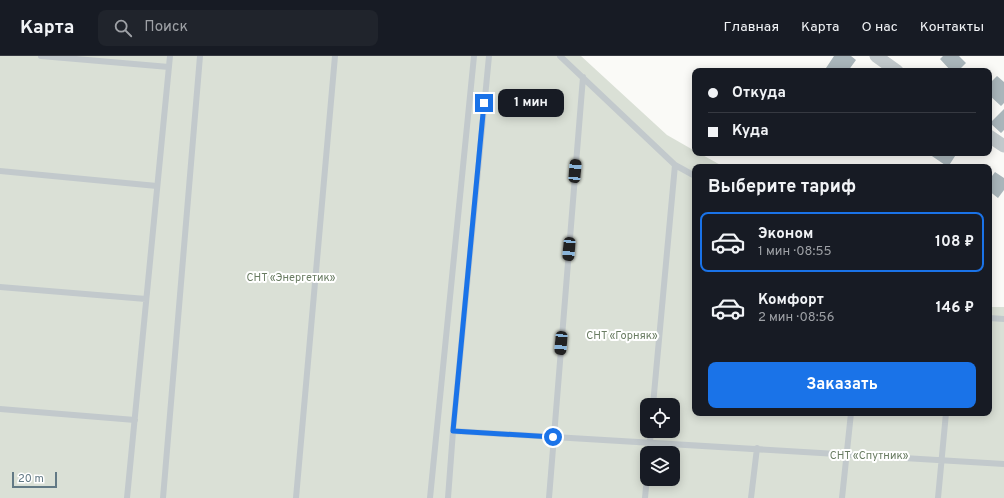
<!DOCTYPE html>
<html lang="ru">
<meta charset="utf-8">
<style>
body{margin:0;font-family:Overpass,sans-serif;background:#20242c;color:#f1f3f6;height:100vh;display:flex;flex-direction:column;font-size:15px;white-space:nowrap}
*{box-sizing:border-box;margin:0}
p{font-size:13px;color:#9ea1a6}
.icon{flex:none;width:22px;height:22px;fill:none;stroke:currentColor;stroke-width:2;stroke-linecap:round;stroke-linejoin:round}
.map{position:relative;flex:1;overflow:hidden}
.drawer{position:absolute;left:692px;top:108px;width:300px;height:252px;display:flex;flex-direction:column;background:#171b24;border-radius:8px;box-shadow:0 2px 10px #0003}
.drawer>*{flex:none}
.banner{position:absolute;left:692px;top:12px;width:300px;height:88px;border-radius:8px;box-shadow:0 2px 10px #0003;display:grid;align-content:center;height:88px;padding:0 16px;background:#171b24}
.buttons{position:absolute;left:640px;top:342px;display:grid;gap:8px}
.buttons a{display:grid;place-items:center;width:40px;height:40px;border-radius:8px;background:#171b24;box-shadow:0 2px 10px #0003;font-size:20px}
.scale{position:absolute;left:12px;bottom:10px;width:45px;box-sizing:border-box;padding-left:4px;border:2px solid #627985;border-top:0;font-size:11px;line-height:14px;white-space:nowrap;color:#627985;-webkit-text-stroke:3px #fff;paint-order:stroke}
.end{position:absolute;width:18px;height:18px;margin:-9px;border:5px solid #1a73e8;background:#fff;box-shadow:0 0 0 2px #fff}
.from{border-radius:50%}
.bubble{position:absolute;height:28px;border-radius:8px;background:#171b24;box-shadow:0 2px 10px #0003;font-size:13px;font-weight:700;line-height:28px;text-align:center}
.car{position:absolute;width:12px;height:24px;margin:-12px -6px;border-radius:5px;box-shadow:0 0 3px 1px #0007;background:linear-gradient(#222 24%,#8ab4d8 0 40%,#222 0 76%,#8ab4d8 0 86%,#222 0)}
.banner b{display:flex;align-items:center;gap:14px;height:38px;font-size:15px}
.banner b+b{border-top:1px solid #363941}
.banner i{width:10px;height:10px;background:#f1f3f6}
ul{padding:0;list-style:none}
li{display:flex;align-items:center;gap:12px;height:60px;margin:0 8px 6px;padding:0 8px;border:2px solid transparent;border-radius:8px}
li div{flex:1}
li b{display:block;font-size:15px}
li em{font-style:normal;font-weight:700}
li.selected{border-color:#1a73e8}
li>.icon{width:36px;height:36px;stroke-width:1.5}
h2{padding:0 16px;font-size:18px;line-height:48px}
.cta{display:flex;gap:8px;margin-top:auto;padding:8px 16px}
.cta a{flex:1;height:46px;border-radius:8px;background:#1a73e8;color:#fff;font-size:16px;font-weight:700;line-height:46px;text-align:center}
header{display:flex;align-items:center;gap:24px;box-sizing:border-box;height:56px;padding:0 20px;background:#171b24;border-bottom:1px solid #363941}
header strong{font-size:19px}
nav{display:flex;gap:22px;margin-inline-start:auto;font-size:14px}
.search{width:280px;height:36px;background:#20242c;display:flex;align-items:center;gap:10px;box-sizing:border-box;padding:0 14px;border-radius:8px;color:#9ea1a6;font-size:15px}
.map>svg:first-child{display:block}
.green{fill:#dae0d6;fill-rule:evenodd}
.building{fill:#a9b5ba}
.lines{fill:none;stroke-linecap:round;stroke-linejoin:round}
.service{stroke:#c2c9cc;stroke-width:6}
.minor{stroke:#c2c9cc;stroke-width:13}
.route{stroke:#1a73e8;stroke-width:5}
.labels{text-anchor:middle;stroke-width:4;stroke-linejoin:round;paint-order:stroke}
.park-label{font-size:11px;fill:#697c62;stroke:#fff}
</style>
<header>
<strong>Карта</strong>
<div class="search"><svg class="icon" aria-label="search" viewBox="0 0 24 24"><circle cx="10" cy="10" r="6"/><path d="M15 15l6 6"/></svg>Поиск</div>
<nav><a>Главная</a><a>Карта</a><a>О нас</a><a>Контакты</a></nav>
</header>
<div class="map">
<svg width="1004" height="442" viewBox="0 0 1004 442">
<rect width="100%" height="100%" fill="#fafaf7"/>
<path class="green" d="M 0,0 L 581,0 L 667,79 L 695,95 L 695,97 L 699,97 L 724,111 L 695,111 L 695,357 L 989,357 L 989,251 L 1004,251 L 1004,442 L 0,442 ZM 647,349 L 673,349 L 673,375 L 647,375 ZM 647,397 L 673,397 L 673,423 L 647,423 Z"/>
<path class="building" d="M 834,0 L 851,0 L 856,4 L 848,15 L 824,15 Z
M 943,0 L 959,0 L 966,7 L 958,15 L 951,15 L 940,3 Z
M 997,20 L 1004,26 L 1004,47 L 1001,50 L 989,39 L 989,28 Z
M 1004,53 L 1004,74 L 1001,77 L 990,67 Z
M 930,97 L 957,97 L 948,111 L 929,98 Z
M 995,116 L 1004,122 L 1004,134 L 998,142 L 989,135 L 989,124 Z"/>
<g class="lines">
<path class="service" d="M 41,0 L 169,11
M 560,0 L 675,109 L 695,120
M 0,115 L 157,130
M 0,231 L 146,243
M 989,262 L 1004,263
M 653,349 L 675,109
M 0,353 L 135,364
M 453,375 L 1004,408
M 649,397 L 651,375
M 127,442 L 170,0
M 163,442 L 200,0
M 296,442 L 335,0
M 430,442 L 474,0
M 448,442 L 453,375 L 489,0
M 549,442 L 583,21
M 645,442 L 647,420
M 751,442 L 757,392
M 842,442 L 851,357
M 938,442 L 946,357"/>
<path class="minor" d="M 876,0 L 897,15
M 989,80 L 1004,90"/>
</g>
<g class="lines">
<path class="route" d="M 484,47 L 453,375 L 553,381"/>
</g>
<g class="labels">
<g class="park-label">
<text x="291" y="225">СНТ «Энергетик»</text>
<text x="622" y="283">СНТ «Горняк»</text>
<text x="869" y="403">СНТ «Спутник»</text>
</g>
</g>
</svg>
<div class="buttons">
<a><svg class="icon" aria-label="locate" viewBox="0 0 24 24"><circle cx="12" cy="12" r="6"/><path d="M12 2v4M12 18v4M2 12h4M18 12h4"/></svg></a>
<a><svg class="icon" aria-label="layers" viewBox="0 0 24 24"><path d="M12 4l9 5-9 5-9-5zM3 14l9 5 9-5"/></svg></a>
</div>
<div class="scale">20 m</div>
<i class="end from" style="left:553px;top:381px"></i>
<i class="end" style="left:484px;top:47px"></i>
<div class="bubble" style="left:498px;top:33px;width:66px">1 мин</div>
<i class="car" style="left:575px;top:115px;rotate:5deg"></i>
<i class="car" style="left:569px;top:193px;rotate:185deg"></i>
<i class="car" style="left:561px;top:287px;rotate:185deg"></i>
<div class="banner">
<b><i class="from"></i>Откуда</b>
<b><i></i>Куда</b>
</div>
<section class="drawer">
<h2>Выберите тариф</h2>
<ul>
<li class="selected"><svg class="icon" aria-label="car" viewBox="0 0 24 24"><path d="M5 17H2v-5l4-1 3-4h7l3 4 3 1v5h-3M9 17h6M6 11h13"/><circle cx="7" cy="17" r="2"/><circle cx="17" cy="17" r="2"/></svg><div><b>Эконом</b><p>1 мин · 08:55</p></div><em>108 ₽</em></li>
<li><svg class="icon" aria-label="car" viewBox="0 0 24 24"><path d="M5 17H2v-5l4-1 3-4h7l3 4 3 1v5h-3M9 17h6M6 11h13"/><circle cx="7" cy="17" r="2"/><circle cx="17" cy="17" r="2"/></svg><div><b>Комфорт</b><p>2 мин · 08:56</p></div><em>146 ₽</em></li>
</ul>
<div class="cta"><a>Заказать</a></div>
</section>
</div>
